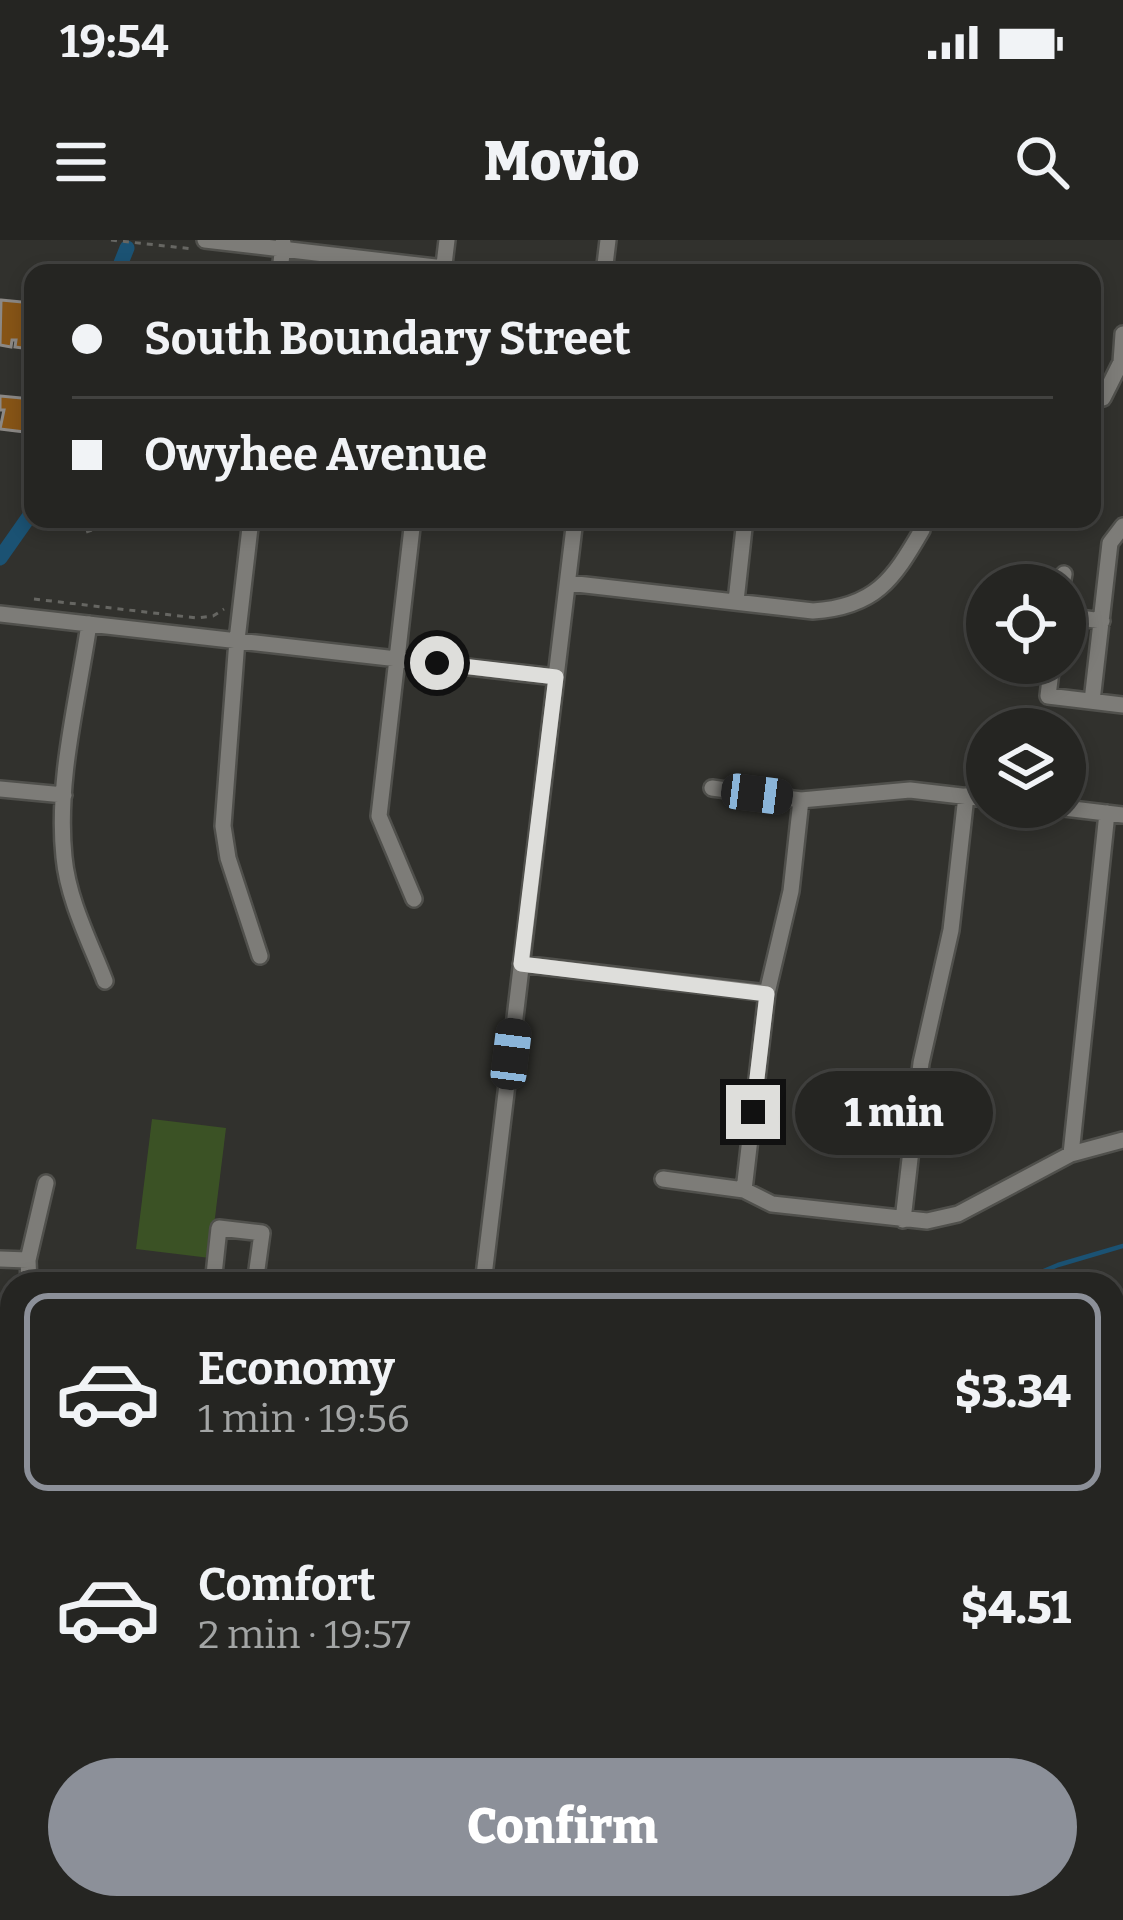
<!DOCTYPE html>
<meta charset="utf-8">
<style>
body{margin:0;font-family:Bitter,serif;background:#2d2d2a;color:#f1f3f6;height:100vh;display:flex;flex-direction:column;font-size:45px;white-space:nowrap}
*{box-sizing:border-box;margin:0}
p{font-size:39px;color:#a3a5a5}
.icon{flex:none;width:66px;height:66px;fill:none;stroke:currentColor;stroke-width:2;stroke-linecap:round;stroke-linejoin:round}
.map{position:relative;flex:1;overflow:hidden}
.side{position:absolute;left:0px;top:1032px;width:1125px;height:648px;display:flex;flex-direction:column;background:#252522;border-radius:36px 36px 0 0;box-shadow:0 6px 18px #0003,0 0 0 3px #424240}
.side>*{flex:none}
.banner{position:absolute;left:24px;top:24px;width:1077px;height:264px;border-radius:24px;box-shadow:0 6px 18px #0003,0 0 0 3px #424240;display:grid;align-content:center;height:264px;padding:0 48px;background:#252522}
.tools{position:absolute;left:966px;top:324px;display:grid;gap:24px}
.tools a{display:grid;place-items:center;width:120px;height:120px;border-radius:50%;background:#252522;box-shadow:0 6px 18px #0003,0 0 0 3px #424240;font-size:60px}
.end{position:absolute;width:54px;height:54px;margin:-27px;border:15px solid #dededb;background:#111;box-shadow:0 0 0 6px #111}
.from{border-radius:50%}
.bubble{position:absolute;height:84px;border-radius:42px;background:#252522;box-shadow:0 6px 18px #0003,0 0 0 3px #424240;font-size:39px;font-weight:800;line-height:84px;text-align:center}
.car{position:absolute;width:36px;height:72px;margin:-36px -18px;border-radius:15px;box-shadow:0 0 9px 3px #0007;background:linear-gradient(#222 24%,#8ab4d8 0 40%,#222 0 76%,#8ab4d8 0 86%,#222 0)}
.banner b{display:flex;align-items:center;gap:42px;height:114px;font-size:45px}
.banner b+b{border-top:3px solid #424240}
.banner i{width:30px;height:30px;background:#f1f3f6}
ul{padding:21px 0 0;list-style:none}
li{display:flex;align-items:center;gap:36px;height:198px;margin:0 24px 18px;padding:0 24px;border:6px solid transparent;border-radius:24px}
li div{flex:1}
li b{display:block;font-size:45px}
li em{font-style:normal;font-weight:800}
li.selected{border-color:#8c9099}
li>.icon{width:108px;height:108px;stroke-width:1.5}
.primary-button{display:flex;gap:24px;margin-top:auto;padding:24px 48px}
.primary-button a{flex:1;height:138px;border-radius:72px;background:#8c9099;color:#fff;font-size:48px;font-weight:800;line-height:138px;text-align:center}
.status{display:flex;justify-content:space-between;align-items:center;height:84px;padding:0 60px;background:#252522;direction:ltr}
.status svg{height:33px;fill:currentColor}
header{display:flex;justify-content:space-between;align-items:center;height:156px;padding:0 48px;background:#252522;font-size:54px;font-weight:800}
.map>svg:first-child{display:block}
.green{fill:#3b5225}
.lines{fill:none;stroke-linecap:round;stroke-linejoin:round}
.stream{stroke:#1b5273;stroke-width:4.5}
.canal{stroke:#1b5273;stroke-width:15}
.building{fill:#865416;stroke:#8b8885;stroke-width:3}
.minor-casing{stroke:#50504c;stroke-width:20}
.major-casing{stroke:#50504c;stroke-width:26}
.path{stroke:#666662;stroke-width:3;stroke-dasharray:6 6;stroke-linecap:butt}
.minor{stroke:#7d7c78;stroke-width:15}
.major{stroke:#c59397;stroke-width:21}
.route{stroke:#dededb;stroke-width:15}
</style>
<div class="status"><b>19:54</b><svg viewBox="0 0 49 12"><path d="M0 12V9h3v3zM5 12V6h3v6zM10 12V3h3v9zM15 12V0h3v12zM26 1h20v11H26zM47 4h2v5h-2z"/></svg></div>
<header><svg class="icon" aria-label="menu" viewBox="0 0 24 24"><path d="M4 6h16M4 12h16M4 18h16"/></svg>Movio<svg class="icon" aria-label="search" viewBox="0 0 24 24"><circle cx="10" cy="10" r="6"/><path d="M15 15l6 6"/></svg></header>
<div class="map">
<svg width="1123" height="1680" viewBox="0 0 1123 1680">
<rect width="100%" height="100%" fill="#31312d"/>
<path class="green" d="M 152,879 L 226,888 L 210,1018 L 136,1009 Z"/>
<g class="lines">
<path class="stream" d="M 1013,1044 L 1058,1025 L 1123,1006"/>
<path class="canal" d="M 117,33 L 127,8
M 0,318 L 33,271"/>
</g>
<path class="building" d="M 1,60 L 33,63 L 30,109 L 15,107 L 16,100 L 12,100 L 11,107 L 0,105 Z
M 0,156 L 33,159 L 33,193 L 0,189 L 4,170 L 0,170 Z
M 1113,1162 L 1123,1163 L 1123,1221 L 1113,1220 Z"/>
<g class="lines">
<g class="minor-casing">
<path id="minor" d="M 205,0 L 444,28
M 280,33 L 283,3
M 443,33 L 447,0
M 604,33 L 608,0
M 1092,153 L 1103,158 L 1121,122 L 1123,94
M 251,279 L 237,400 L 223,586 L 228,618 L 260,716
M 413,279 L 379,576 L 414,659
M 568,343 L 813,371 C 875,367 893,340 922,290
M 1062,345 L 1064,334
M 736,361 L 745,279
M 0,374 L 556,437
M 1065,376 L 1102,381
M 89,384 C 78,459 56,541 64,617 C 68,660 90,702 105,741
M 1052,423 L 1048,456 L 1123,465
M 1092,461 L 1110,303 L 1123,286
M 712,548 L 801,560 L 910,550 L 987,559
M 0,549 L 64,555
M 1056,567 L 1123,575
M 521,724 L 767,753
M 1071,914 L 1107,573
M 663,939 L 744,950 L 772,964 L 927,981 L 958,974 L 1071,914 L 1123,900
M 744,950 L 767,753 L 791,651 L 801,560
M 903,980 L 921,823 L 951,690 L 966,556
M 0,1019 L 28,1020
M 484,1038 L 538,1044
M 29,1044 L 28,1020 L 46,943
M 213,1044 L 219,988 L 262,993 L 255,1044
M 483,1044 L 575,279
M 0,1440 L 12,1456
M 0,1579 L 12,1570
M 0,1652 L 12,1667
M 1113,1657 L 1123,1658
M 142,1680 L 156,1668
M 406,1680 L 408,1668"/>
</g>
<g class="major-casing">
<path id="major" d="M 0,1203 L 12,1204
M 1113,1327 L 1123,1328"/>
</g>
<path class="path" d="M 111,0 L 193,9
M 66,279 L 86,292 L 98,288 L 105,279
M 34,359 L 197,378 L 213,376 L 224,369
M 444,1680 L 445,1668"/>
<use href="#minor" class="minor"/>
<use href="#major" class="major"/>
</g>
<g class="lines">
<path class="route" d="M 437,423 L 556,437 L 521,724 L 767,754 L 753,872"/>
</g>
</svg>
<div class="tools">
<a><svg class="icon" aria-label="locate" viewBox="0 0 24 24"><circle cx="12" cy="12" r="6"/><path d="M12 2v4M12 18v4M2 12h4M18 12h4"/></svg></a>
<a><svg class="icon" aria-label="layers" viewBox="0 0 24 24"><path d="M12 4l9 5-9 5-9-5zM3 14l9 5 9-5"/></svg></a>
</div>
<i class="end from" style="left:437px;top:423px"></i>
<i class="end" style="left:753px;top:872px"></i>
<div class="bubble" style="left:795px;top:831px;width:198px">1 min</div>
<i class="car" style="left:757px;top:554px;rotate:97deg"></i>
<i class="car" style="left:511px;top:814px;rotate:7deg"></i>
<div class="banner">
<b><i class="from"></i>South Boundary Street</b>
<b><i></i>Owyhee Avenue</b>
</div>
<section class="side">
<ul>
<li class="selected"><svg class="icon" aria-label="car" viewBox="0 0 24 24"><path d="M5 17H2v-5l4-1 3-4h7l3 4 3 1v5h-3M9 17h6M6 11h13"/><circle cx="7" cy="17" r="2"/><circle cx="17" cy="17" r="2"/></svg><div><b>Economy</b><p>1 min · 19:56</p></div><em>$3.34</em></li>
<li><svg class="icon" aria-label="car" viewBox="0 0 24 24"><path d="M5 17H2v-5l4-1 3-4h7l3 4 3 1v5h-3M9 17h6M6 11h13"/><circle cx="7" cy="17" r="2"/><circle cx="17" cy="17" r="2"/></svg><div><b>Comfort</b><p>2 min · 19:57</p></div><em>$4.51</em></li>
</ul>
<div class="primary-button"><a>Confirm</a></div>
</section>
</div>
